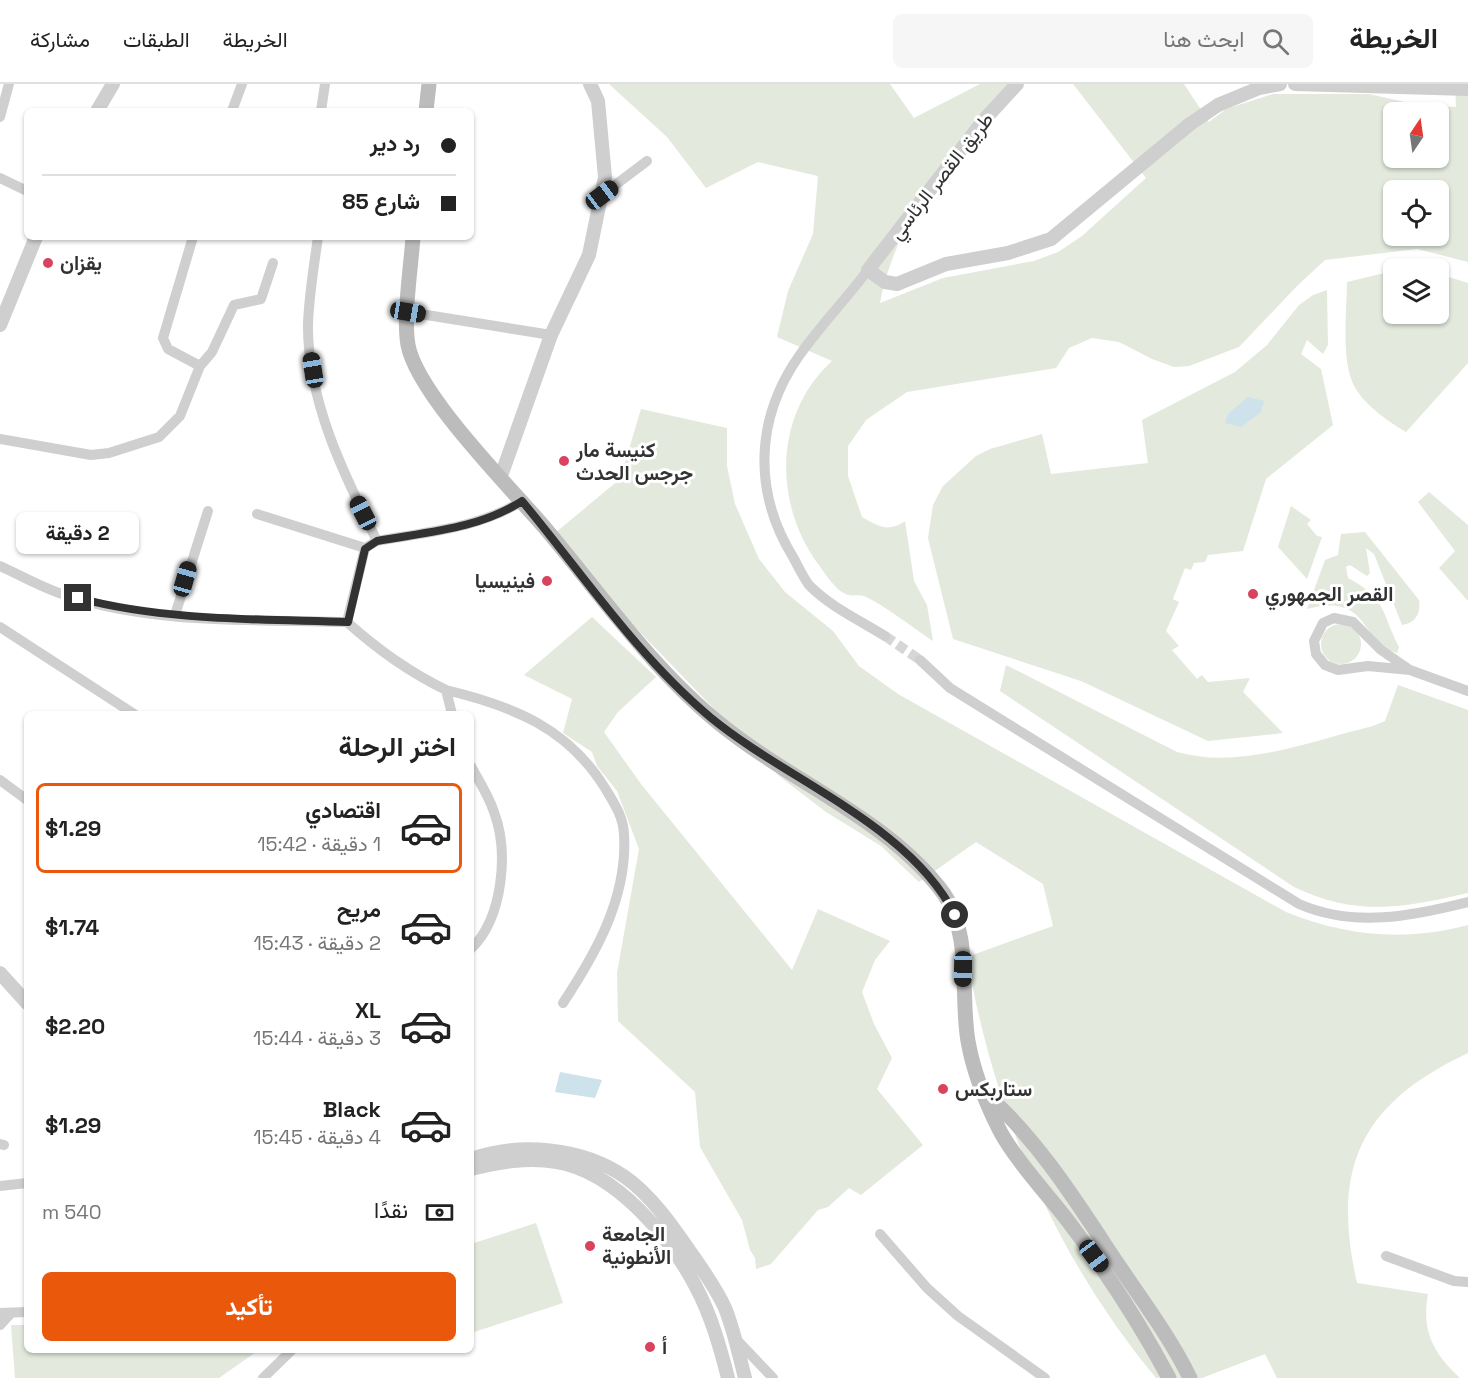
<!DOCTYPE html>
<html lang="ar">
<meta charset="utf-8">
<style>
body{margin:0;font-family:"Space Grotesk",Vazirmatn,sans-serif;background:#f6f6f6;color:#222;direction:rtl;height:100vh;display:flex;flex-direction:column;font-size:22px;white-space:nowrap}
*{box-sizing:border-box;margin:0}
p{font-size:20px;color:#767676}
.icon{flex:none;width:33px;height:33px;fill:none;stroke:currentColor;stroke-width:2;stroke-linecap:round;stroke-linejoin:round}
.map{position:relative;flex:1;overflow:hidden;direction:ltr}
.details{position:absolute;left:24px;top:627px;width:450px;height:642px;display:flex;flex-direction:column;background:#fff;border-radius:9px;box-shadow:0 2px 4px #0004;direction:rtl}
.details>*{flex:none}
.hud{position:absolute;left:24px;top:24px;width:450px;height:132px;border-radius:9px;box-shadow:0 2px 4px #0004;direction:rtl;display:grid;align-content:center;height:132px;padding:0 18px;background:#fff}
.needle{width:39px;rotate:13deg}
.buttons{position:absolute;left:1383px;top:18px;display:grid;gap:12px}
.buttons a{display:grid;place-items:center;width:66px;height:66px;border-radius:9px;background:#fff;box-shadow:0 2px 4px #0004;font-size:30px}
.end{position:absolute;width:27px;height:27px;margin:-14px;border:8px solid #323232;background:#fff;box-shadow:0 0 0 3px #fff}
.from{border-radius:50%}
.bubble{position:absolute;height:42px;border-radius:9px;background:#fff;box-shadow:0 2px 4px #0004;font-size:20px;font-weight:700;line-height:42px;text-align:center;direction:rtl}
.car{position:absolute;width:18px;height:36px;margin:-18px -9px;border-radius:8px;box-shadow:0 0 4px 2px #0007;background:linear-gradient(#222 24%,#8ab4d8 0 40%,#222 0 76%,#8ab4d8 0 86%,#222 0)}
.hud b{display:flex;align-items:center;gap:21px;height:57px;font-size:22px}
.hud b+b{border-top:2px solid #e0e0e0}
.hud i{width:15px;height:15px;background:#222}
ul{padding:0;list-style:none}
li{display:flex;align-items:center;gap:18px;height:90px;margin:0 12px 9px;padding:0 6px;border:3px solid transparent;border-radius:9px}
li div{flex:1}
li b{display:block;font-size:22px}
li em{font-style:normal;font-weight:700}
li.active{border-color:#ea580c}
li>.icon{width:54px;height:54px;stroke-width:1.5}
h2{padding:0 18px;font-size:27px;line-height:72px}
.pay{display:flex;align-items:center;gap:15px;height:66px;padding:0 18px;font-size:22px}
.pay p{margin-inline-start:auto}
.action{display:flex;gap:12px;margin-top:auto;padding:12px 18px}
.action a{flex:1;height:69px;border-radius:9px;background:#ea580c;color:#fff;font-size:24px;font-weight:700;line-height:69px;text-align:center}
header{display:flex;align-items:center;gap:36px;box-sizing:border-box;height:84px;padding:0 30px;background:#fff;border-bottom:2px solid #e0e0e0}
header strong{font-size:28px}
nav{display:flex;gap:33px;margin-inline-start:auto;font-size:21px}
.search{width:420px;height:54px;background:#f6f6f6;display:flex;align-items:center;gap:15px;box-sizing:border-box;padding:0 21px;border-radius:9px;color:#767676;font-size:22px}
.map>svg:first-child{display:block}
.green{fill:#e3e9dc;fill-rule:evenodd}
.water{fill:#cde2ea}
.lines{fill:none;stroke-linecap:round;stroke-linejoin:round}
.minor-tunnel{stroke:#d6d6d6;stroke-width:10;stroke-dasharray:10 5;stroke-linecap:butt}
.minor{stroke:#cfcfcf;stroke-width:10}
.tertiary{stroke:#cfcfcf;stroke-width:14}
.secondary{stroke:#bcbcbc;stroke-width:15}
.route{stroke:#323232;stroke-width:8}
.poi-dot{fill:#da435d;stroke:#fff;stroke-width:2}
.labels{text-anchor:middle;stroke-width:6;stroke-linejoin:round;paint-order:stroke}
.street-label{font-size:20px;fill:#323232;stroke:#fff}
.poi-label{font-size:20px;font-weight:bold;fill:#323232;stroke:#fff;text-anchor:start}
</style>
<header>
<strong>الخريطة</strong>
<div class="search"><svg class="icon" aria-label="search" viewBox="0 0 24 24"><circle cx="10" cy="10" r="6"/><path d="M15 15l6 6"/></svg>ابحث هنا</div>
<nav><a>الخريطة</a><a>الطبقات</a><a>مشاركة</a></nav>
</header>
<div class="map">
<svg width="1468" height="1294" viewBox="0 0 1468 1294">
<rect width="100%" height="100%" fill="#fff"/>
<path class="green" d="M 609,0 L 890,0 L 914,34 L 980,0 L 1010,0 C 957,54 893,143 880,219 L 943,194 L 1034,177 L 1058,168 L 1082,152 L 1146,94 L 1073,0 L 1184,0 L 1209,38 L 1226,25 L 1273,10 L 1369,10 L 1418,21 L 1456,23 L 1455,0 L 1468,0 L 1468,178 L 1417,165 L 1325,176 L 1297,202 L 1239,263 L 1189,282 L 1174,283 L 1152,275 L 1119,258 L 1092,254 L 1069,264 L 1056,284 L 907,308 L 866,336 L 848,362 L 848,392 L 862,433 C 878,442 888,449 905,437 L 914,497 L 927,521 L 933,557 C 911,543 888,523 864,512 C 858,510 851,513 846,510 C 835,506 825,489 818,480 C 773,418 774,330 832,277 L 777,253 L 788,207 L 813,150 L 818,92 L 758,78 L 706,104 L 667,53 ZM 1394,28 L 1438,28 L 1438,74 L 1394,74 ZM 1394,106 L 1438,106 L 1438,152 L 1394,152 Z
M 1393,187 L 1394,230 L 1438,230 L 1439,190 L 1468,199 L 1468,279 L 1406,348 C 1389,338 1366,322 1356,305 C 1340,280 1347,227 1347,198 Z
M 1327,206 L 1328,261 L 1323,270 L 1307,256 L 1301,270 L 1321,285 L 1333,341 L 1266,395 L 1243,467 L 1208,471 L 1205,478 L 1194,479 L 1191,486 L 1185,484 L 1173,515 L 1179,518 L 1166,547 L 1179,562 L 1172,566 L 1197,595 L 1202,591 L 1208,598 L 1250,594 L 1243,608 L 1283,649 L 1208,657 L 1081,597 L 953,555 L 928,454 L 933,421 L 943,402 L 976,372 L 990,365 L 1042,350 L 1051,390 L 1148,379 L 1142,336 L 1235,288 L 1267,261 L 1299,221 L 1313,211 Z
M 641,325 L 727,344 L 727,382 L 735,420 L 759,475 L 785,508 L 833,547 L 859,582 L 898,610 L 1286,828 C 1345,852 1406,858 1468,841 L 1468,969 C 1360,1020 1331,1084 1357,1199 L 1428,1210 C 1421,1247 1434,1270 1460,1294 L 1277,1294 L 1265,1270 L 1202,1294 L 1156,1294 C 1055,1172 994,1029 967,873 L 1053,842 L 1043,800 L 976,758 L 919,798 L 881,762 L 826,728 L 779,692 L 549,454 L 620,395 Z
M 1429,408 L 1468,441 L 1468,517 L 1439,484 L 1455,467 L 1418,418 Z
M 1291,422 L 1311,436 L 1307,440 L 1317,452 L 1322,453 L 1307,495 L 1278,463 Z
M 1365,448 L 1419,516 C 1421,529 1416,539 1402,541 L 1374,470 L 1366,464 L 1370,489 L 1367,492 L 1350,481 L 1346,483 L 1348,494 C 1387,515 1381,528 1399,563 L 1397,569 C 1359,558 1370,508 1307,525 L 1325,476 L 1338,471 L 1341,450 Z
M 592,533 L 656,593 L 618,628 L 604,648 L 641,700 L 792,886 L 818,825 L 890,857 L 875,876 L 862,908 L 874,940 L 892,974 L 877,1005 L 923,1061 L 861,1111 L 849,1104 L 828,1123 L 818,1126 L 771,1180 L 756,1185 L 755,1174 L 750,1166 L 742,1136 L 700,1063 L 695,1008 L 618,937 L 617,889 L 639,765 L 617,707 L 597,682 L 592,668 L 563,649 L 572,615 L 524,591 Z
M1321 560a20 20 0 1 1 40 0a20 20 0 1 1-40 0Z
M 1006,581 L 1177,668 C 1241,686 1310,657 1373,642 L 1385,637 L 1398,601 L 1468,626 L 1468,809 C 1403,824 1357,833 1294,803 L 1000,607 Z
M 536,1139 L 563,1219 L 471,1249 L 471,1160 Z
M 11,1241 L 27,1241 L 27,1266 L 259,1266 L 219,1294 L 15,1294 Z"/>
<path class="water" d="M 1248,313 L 1264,317 L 1261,328 L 1241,343 L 1225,339 L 1228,330 Z
M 560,988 L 602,996 L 595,1014 L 555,1008 Z"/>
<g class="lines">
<path class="minor-tunnel" d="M 885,552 L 920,576"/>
<path class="minor" d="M 232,27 L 242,0
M 321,27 L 325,0
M 0,33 L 9,0
M 0,94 L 27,107
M 602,111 L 647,77
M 193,153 L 163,254 L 168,265 L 200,282
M 318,153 C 314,182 309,211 308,240 C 307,316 344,391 377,457
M 868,186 C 846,215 820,242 799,272 C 755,335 753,408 793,473 C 798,482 803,493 809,501 C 829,522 861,537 885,552
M 408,228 L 551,251
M 0,355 L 91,371 L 109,369 L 159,353 L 180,332 L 200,282 L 212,268 L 234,221 L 261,215 L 273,179
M 257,430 L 365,464
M 0,482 C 20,491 41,503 62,510 C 152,541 254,535 347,538
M 175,531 L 208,427
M 1334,534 L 1353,538 L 1381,566 L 1410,586 L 1368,582 L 1338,586 L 1325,581 L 1316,570 L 1314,557 L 1323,539 Z
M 347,538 L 365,464 L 377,457 C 427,448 479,444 522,417
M 347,538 C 378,566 409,588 446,606 L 452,630
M 0,543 L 134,630
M 920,576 L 950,604 L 1299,820 C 1354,844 1412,832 1468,818
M 1410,586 L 1468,607
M 446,606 C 513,622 568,644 605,704 C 614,719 623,732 624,750 C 628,813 596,869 563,919
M 471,682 C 479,697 489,712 494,728 C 509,768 503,834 471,865
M 0,696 L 27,716
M 0,1060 L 4,1061
M 0,1102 L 27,1099
M 880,1150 L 927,1204 L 958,1232 L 1045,1294
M 1386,1172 L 1454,1197 L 1468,1198
M 0,1229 L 27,1228
M 0,1241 L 11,1229
M 734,1253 L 773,1294
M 263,1294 L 292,1266"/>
<path class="tertiary" d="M 1017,0 L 984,36 L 868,186 L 885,198 L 897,200 L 946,180 L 1008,169 L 1051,155 L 1190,40 L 1218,21 L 1259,4 L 1280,0
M 1295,0 L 1468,5
M 97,27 L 113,0
M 0,241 L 36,153
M 501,392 L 551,251 L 589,171 L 605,93 L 598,17 L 590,0
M 0,889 L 27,919
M 471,1075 C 519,1058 582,1063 625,1093 C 651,1111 673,1143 691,1169 C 703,1186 716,1204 725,1224 C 734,1246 739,1271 745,1294
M 471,1085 C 500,1078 527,1073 557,1078 C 616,1088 670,1153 696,1203 C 711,1231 720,1263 728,1294"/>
<path class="secondary" d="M 426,27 L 429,0
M 413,153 C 411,183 403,232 408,261 C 417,310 510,403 545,444 C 605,515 658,594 733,650 C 801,702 893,740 944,810 C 972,850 960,911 968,957 C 973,986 986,1019 999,1045 C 1013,1073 1048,1111 1068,1137 C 1106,1187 1139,1238 1169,1294
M 986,1010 C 1039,1057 1078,1120 1117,1179 C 1142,1216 1170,1253 1190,1294"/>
</g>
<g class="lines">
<path class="route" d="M 78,514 C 165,537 258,535 348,538 L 365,465 L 377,457 C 427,448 479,445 522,417 C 582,489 637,572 710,633 C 786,696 910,741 955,831"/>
</g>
<g class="poi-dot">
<circle cx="48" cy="179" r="6"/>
<circle cx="564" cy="377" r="6"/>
<circle cx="547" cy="497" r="6"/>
<circle cx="1253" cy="510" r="6"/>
<circle cx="943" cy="1005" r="6"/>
<circle cx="590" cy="1162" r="6"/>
<circle cx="650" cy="1263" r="6"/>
</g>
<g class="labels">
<g class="street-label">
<text transform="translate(941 92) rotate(-52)" y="7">طريق القصر الرئاسي</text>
</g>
<g class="poi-label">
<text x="60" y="186">يقزان</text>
<text x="576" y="373">كنيسة مار<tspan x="576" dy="23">جرجس الحدث</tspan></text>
<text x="535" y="504" text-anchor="end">فينيسيا</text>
<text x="1265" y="517">القصر الجمهوري</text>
<text x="955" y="1012">ستاربكس</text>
<text x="602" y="1157">الجامعة<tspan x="602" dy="23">الأنطونية</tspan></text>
<text x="662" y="1270">أ</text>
</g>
</g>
</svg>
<div class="buttons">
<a><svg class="needle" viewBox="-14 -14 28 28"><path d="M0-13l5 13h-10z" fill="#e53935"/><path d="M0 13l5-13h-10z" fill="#767676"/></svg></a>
<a><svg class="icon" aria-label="locate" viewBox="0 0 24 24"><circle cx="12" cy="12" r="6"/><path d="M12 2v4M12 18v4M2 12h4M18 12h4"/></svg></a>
<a><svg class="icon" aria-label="layers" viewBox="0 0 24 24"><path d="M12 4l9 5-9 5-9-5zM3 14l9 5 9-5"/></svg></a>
</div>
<i class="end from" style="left:955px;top:831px"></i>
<i class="end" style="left:78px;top:514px"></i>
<div class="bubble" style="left:16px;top:428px;width:123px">2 دقيقة</div>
<i class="car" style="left:602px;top:111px;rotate:53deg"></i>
<i class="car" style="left:408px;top:228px;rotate:99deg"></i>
<i class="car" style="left:313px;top:286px;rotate:351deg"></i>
<i class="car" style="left:363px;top:429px;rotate:333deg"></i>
<i class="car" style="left:185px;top:495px;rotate:16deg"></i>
<i class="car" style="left:963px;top:885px;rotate:181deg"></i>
<i class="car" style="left:1094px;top:1172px;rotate:143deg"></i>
<div class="hud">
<b><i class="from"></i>رد دير</b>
<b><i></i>شارع 85</b>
</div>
<section class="details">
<h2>اختر الرحلة</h2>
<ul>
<li class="active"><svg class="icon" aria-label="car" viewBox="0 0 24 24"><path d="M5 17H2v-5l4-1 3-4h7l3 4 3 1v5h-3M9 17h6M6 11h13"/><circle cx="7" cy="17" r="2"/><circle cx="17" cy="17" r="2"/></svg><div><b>اقتصادي</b><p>1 دقيقة · 15:42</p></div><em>$1.29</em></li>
<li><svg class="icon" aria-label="car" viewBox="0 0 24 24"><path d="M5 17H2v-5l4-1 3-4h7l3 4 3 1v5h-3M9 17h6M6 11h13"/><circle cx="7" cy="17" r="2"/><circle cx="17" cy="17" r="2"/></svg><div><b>مريح</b><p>2 دقيقة · 15:43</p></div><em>$1.74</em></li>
<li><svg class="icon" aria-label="car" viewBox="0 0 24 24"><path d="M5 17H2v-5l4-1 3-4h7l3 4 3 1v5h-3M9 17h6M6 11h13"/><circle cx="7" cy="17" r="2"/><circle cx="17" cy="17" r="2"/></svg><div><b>XL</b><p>3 دقيقة · 15:44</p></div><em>$2.20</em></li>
<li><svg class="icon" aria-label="car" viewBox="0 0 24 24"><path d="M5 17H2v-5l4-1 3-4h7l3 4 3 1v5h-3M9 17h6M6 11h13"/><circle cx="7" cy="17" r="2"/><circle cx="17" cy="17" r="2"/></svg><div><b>Black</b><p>4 دقيقة · 15:45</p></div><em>$1.29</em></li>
</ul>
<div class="pay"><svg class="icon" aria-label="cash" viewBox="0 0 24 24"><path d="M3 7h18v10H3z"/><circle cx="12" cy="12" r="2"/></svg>نقدًا<p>540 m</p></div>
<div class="action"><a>تأكيد</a></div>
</section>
</div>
